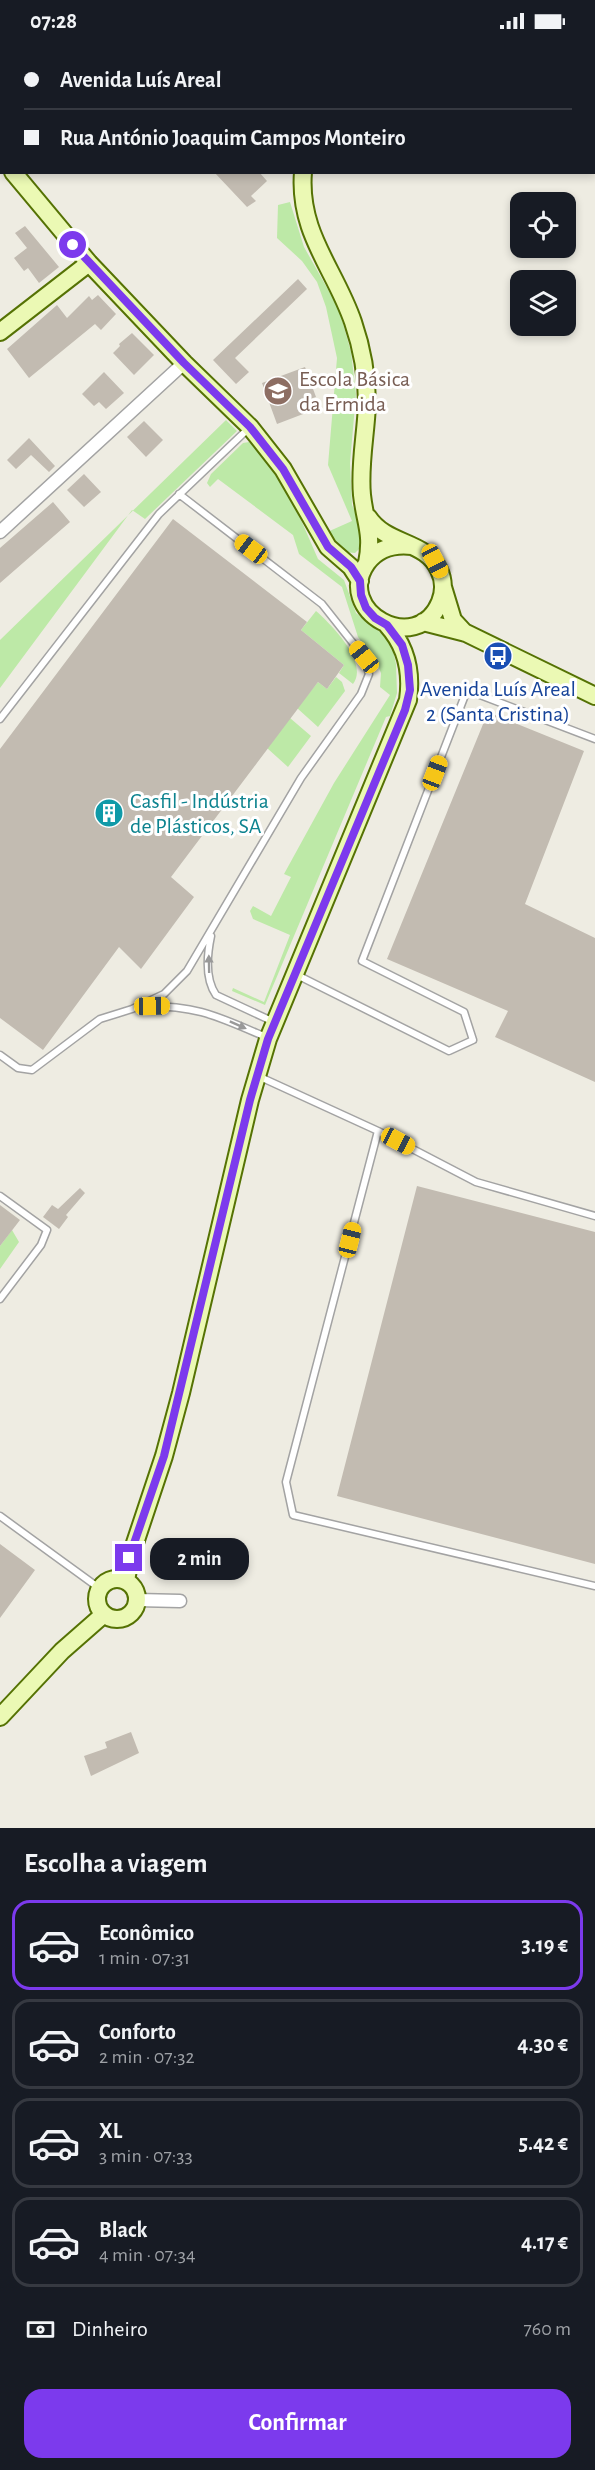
<!DOCTYPE html>
<html lang="pt">
<meta charset="utf-8">
<style>
body{margin:0;font-family:"Alegreya Sans",sans-serif;background:#242831;color:#f1f3f6;height:100vh;display:flex;flex-direction:column;font-size:22px;white-space:nowrap}
*{box-sizing:border-box;margin:0}
p{font-size:20px;color:#9ea1a6}
.icon{flex:none;width:33px;height:33px;fill:none;stroke:currentColor;stroke-width:2;stroke-linecap:round;stroke-linejoin:round}
.map{position:relative;height:1786px;overflow:hidden}
.side{display:flex;flex-direction:column;background:#171b24;flex:1}
.side>*{flex:none}
.top-card{position:absolute;left:0px;top:0px;width:596px;height:132px;box-shadow:0 3px 9px #0003;display:grid;align-content:center;height:132px;padding:0 24px;background:#171b24}
.controls{position:absolute;left:510px;top:150px;display:grid;gap:12px}
.controls a{display:grid;place-items:center;width:66px;height:66px;border-radius:12px;background:#171b24;box-shadow:0 3px 9px #0003;font-size:30px}
.end{position:absolute;width:27px;height:27px;margin:-14px;border:8px solid #7c3aed;background:#fff;box-shadow:0 0 0 3px #fff}
.from{border-radius:50%}
.bubble{position:absolute;height:42px;border-radius:18px;background:#171b24;box-shadow:0 3px 9px #0003;font-size:20px;font-weight:700;line-height:42px;text-align:center}
.car{position:absolute;width:18px;height:36px;margin:-18px -9px;border-radius:8px;box-shadow:0 0 4px 2px #0007;background:linear-gradient(#f5c518 24%,#345 0 40%,#f5c518 0 76%,#345 0 86%,#f5c518 0)}
.top-card b{display:flex;align-items:center;gap:21px;height:57px;font-size:22px}
.top-card b+b{border-top:2px solid #363941}
.top-card i{width:15px;height:15px;background:#f1f3f6}
ul{padding:0;list-style:none}
li{display:flex;align-items:center;gap:18px;height:90px;margin:0 12px 9px;padding:0 12px;border:3px solid #363941;border-radius:18px}
li div{flex:1}
li b{display:block;font-size:22px}
li em{font-style:normal;font-weight:700}
li.active{border-color:#7c3aed}
li>.icon{width:54px;height:54px;stroke-width:1.5}
h2{padding:0 24px;font-size:27px;line-height:72px}
.pay{display:flex;align-items:center;gap:15px;height:66px;padding:0 24px;font-size:22px}
.pay p{margin-inline-start:auto}
.primary-button{display:flex;gap:12px;margin-top:auto;padding:12px 24px}
.primary-button a{flex:1;height:69px;border-radius:18px;background:#7c3aed;color:#fff;font-size:24px;font-weight:700;line-height:69px;text-align:center}
.status{display:flex;justify-content:space-between;align-items:center;height:42px;padding:0 30px;background:#171b24;direction:ltr}
.status svg{height:16px;fill:currentColor}
.map>svg:first-child{display:block}
.grass{fill:#bde9a7}
.building{fill:#c2bbb1}
.lines{fill:none;stroke-linecap:round;stroke-linejoin:round}
.lane-casing{stroke:#a3a3a3;stroke-width:9}
.street-casing{stroke:#a3a3a3;stroke-width:15}
.secondary-casing{stroke:#557204;stroke-width:20}
.lane{stroke:#fff;stroke-width:6}
.street{stroke:#fff;stroke-width:12}
.secondary{stroke:#ebf9b4;stroke-width:16}
.oneway{fill:#999}
.route{stroke:#7c3aed;stroke-width:8}
.labels{text-anchor:middle;stroke-width:6;stroke-linejoin:round;paint-order:stroke}
.education-label{font-size:22px;fill:#785e54;stroke:#fff;text-anchor:start}
.transit-label{font-size:22px;fill:#164399;stroke:#fff}
.culture-label{font-size:22px;fill:#0d838f;stroke:#fff;text-anchor:start}
</style>
<div class="status"><b>07:28</b><svg viewBox="0 0 49 12"><path d="M0 12V9h3v3zM5 12V6h3v6zM10 12V3h3v9zM15 12V0h3v12zM26 1h20v11H26zM47 4h2v5h-2z"/></svg></div>
<div class="map">
<svg width="595" height="1786" viewBox="0 0 595 1786">
<rect width="100%" height="100%" fill="#eeece2"/>
<path class="grass" d="M 290,160 L 304,205 L 339,267 L 351,310 L 356,352 L 350,421 L 352,463 L 364,488 L 365,501 L 355,511 L 344,510 L 325,491 L 352,479 L 328,423 L 337,316 L 326,265 L 317,240 L 302,219 L 277,196 L 278,163 Z
M 226,378 L 237,389 L 145,477 L 132,468 L 0,646 L 0,598 Z
M 249,400 L 281,432 L 318,517 L 344,538 L 356,571 L 391,599 L 396,622 L 397,651 L 390,674 L 386,675 L 265,963 L 232,949 L 233,946 L 264,960 L 290,893 L 253,877 L 250,869 L 253,864 L 271,874 L 291,835 L 284,832 L 334,741 L 390,653 L 380,645 L 381,631 L 375,617 L 358,595 L 342,545 L 299,512 L 293,493 L 218,437 L 210,445 L 207,441 L 211,432 L 243,401 Z
M 316,569 C 332,583 369,621 353,642 L 339,631 L 344,623 L 301,588 Z
M 336,635 L 342,640 L 345,649 L 318,685 L 297,666 L 318,640 L 327,647 Z
M 290,676 L 311,694 L 288,725 L 267,706 Z
M 12,1188 L 19,1200 L 0,1227 L 0,1204 Z"/>
<path class="building" d="M 214,130 L 259,130 L 267,139 L 251,154 L 256,159 L 247,165 Z
M 25,184 L 59,225 L 39,241 L 28,226 L 24,229 L 14,216 L 27,206 L 15,191 Z
M 298,237 L 307,247 L 235,316 L 249,330 L 236,342 L 213,318 Z
M 98,253 L 116,272 L 101,288 L 95,282 L 29,336 L 7,307 L 57,263 L 67,276 L 89,254 L 92,258 Z
M 132,291 L 154,313 L 134,333 L 113,311 L 120,304 L 119,302 Z
M 305,325 L 316,355 L 307,358 L 311,369 L 277,382 L 262,341 Z
M 104,330 L 124,351 L 106,367 L 99,360 L 94,364 L 82,352 Z
M 144,379 L 163,398 L 146,415 L 127,395 Z
M 29,396 L 55,424 L 49,430 L 31,413 L 16,427 L 7,418 Z
M 84,432 L 101,450 L 84,465 L 67,448 Z
M 53,460 L 70,480 L 0,541 L 0,506 Z
M 173,477 L 307,580 L 301,588 L 344,623 L 327,647 L 318,640 L 171,835 L 194,855 L 141,927 L 119,905 L 43,1008 L 0,976 L 0,707 Z
M 488,670 L 584,709 L 525,862 L 595,896 L 595,1040 L 495,995 L 508,969 L 387,917 Z
M 417,1144 L 595,1190 L 595,1522 L 337,1454 Z
M 80,1146 L 85,1151 L 66,1173 L 68,1175 L 59,1187 L 43,1175 L 52,1163 L 58,1167 Z
M 0,1163 L 20,1178 L 0,1204 Z
M 0,1502 L 35,1528 L 0,1576 Z
M 131,1690 L 139,1711 L 91,1734 L 84,1714 L 107,1706 L 105,1700 Z"/>
<g class="lines">
<g class="lane-casing">
<path id="lane" d="M 0,677 L 159,472 L 250,385
M 211,894 C 207,913 205,937 216,953 L 274,980
M 295,932 L 449,1009 L 473,998 L 464,970 L 362,919 L 467,648 L 595,697
M 140,964 C 197,963 217,974 268,996
M 0,1013 L 18,1026 L 32,1028 L 100,977 L 132,967 L 164,952 L 187,929 L 301,736 L 361,652 L 369,632 L 364,615 L 322,562 L 179,452
M 258,1034 L 378,1089 L 476,1140 L 595,1174
M 378,1089 L 286,1440 L 293,1473 L 595,1544
M 0,1154 L 47,1188 L 41,1203 L 0,1257
M 0,1474 L 99,1546"/>
</g>
<g class="street-casing">
<path id="street" d="M 453,2 L 456,0
M 0,490 L 184,321
M 137,1558 L 180,1559"/>
</g>
<g class="secondary-casing">
<path id="secondary" d="M 356,2 L 358,0
M 414,2 L 414,0
M 0,64 L 2,64
M 0,112 L 2,114
M 13,130 L 89,221 L 184,321 L 250,385 L 283,427 L 328,505 L 351,525 L 360,539
M 303,130 C 298,191 335,227 353,280 C 362,306 367,334 367,362 C 366,392 359,423 362,453 C 365,481 373,491 367,521
M 0,290 L 89,221
M 368,475 C 387,504 426,498 439,528 C 444,538 444,550 440,560 C 417,616 333,569 367,521 C 378,506 395,502 412,504
M 443,545 L 453,578 L 465,591
M 423,580 L 466,591 L 595,654
M97 1557a20 20 0 1 1 40 0a20 20 0 1 1-40 0Z
M 126,1539 L 130,1516 L 164,1414 L 181,1351 L 250,1058 L 268,997 L 408,658 C 412,630 406,604 387,583
M 0,1675 L 62,1609 L 103,1573"/>
</g>
<use href="#lane" class="lane"/>
<use href="#street" class="street"/>
<use href="#secondary" class="secondary"/>
</g>
<defs><path id="oneway-solid" d="M-6-.8H1V-3.2L6.5 0L1 3.2V.8H-6Z" transform="scale(1.5)"/></defs>
<g class="oneway">
<use href="#oneway-solid" transform="translate(209 922) rotate(-91)"/>
<use href="#oneway-solid" transform="translate(238 983) rotate(24)"/>
</g>
<g class="lines">
<path class="route" d="M 73,203 L 184,321 L 250,385 L 283,427 L 328,505 L 351,525 L 360,539 L 361,553 L 366,566 L 375,576 L 387,583 L 402,603 L 408,623 L 410,648 L 405,668 L 268,997 L 250,1058 L 164,1414 L 129,1516"/>
</g>
<defs>
<g id="school-disc" transform="scale(1.5)"><circle r="9.5" fill="#8d6e63" stroke="#fff"/><path d="M0-5L7-2L0 1L-7-2ZM-4 1L0 2.5L4 1V4Q0 6-4 4Z" fill="#fff"/></g>
<g id="bus-disc" transform="scale(1.5)"><circle r="9.5" fill="#1a4fb4" stroke="#fff"/><path d="M-5-6H5V4H4V6H2V4H-2V6H-4V4H-5ZM-3.5-4V0h7V-4ZM-3.5 1.2v1.5H-2V1.2ZM2 1.2v1.5H3.5V1.2Z" fill="#fff"/></g>
<g id="building-disc" transform="scale(1.5)"><circle r="9.5" fill="#0f9aa8" stroke="#fff"/><path d="M-4-6H4V6H1V3H-1V6H-4ZM-2.5-4.3h1.7v1.8h-1.7ZM.8-4.3h1.7v1.8H.8ZM-2.5-1h1.7V.8h-1.7ZM.8-1h1.7V.8H.8Z" fill="#fff"/></g>
</defs>
<g fill-rule="evenodd">
<use href="#school-disc" x="278" y="349"/>
<use href="#bus-disc" x="498" y="614"/>
<use href="#building-disc" x="109" y="771"/>
</g>
<g class="labels">
<g class="education-label">
<text x="299" y="344">Escola Básica<tspan x="299" dy="25">da Ermida</tspan></text>
</g>
<g class="transit-label">
<text x="498" y="654">Avenida Luís Areal<tspan x="498" dy="25">2 (Santa Cristina)</tspan></text>
</g>
<g class="culture-label">
<text x="130" y="766">Casfil - Indústria<tspan x="130" dy="25">de Plásticos, SA</tspan></text>
</g>
</g>
</svg>
<div class="controls">
<a><svg class="icon" aria-label="locate" viewBox="0 0 24 24"><circle cx="12" cy="12" r="6"/><path d="M12 2v4M12 18v4M2 12h4M18 12h4"/></svg></a>
<a><svg class="icon" aria-label="layers" viewBox="0 0 24 24"><path d="M12 4l9 5-9 5-9-5zM3 14l9 5 9-5"/></svg></a>
</div>
<i class="end from" style="left:73px;top:203px"></i>
<i class="end" style="left:129px;top:1516px"></i>
<div class="bubble" style="left:150px;top:1496px;width:99px">2 min</div>
<i class="car" style="left:251px;top:507px;rotate:307deg"></i>
<i class="car" style="left:435px;top:519px;rotate:152deg"></i>
<i class="car" style="left:364px;top:615px;rotate:321deg"></i>
<i class="car" style="left:435px;top:731px;rotate:21deg"></i>
<i class="car" style="left:152px;top:964px;rotate:89deg"></i>
<i class="car" style="left:398px;top:1099px;rotate:118deg"></i>
<i class="car" style="left:350px;top:1198px;rotate:14deg"></i>
<div class="top-card">
<b><i class="from"></i>Avenida Luís Areal</b>
<b><i></i>Rua António Joaquim Campos Monteiro</b>
</div>
</div>
<section class="side">
<h2>Escolha a viagem</h2>
<ul>
<li class="active"><svg class="icon" aria-label="car" viewBox="0 0 24 24"><path d="M5 17H2v-5l4-1 3-4h7l3 4 3 1v5h-3M9 17h6M6 11h13"/><circle cx="7" cy="17" r="2"/><circle cx="17" cy="17" r="2"/></svg><div><b>Econômico</b><p>1 min · 07:31</p></div><em>3.19 €</em></li>
<li><svg class="icon" aria-label="car" viewBox="0 0 24 24"><path d="M5 17H2v-5l4-1 3-4h7l3 4 3 1v5h-3M9 17h6M6 11h13"/><circle cx="7" cy="17" r="2"/><circle cx="17" cy="17" r="2"/></svg><div><b>Conforto</b><p>2 min · 07:32</p></div><em>4.30 €</em></li>
<li><svg class="icon" aria-label="car" viewBox="0 0 24 24"><path d="M5 17H2v-5l4-1 3-4h7l3 4 3 1v5h-3M9 17h6M6 11h13"/><circle cx="7" cy="17" r="2"/><circle cx="17" cy="17" r="2"/></svg><div><b>XL</b><p>3 min · 07:33</p></div><em>5.42 €</em></li>
<li><svg class="icon" aria-label="car" viewBox="0 0 24 24"><path d="M5 17H2v-5l4-1 3-4h7l3 4 3 1v5h-3M9 17h6M6 11h13"/><circle cx="7" cy="17" r="2"/><circle cx="17" cy="17" r="2"/></svg><div><b>Black</b><p>4 min · 07:34</p></div><em>4.17 €</em></li>
</ul>
<div class="pay"><svg class="icon" aria-label="cash" viewBox="0 0 24 24"><path d="M3 7h18v10H3z"/><circle cx="12" cy="12" r="2"/></svg>Dinheiro<p>760 m</p></div>
<div class="primary-button"><a>Confirmar</a></div>
</section>
